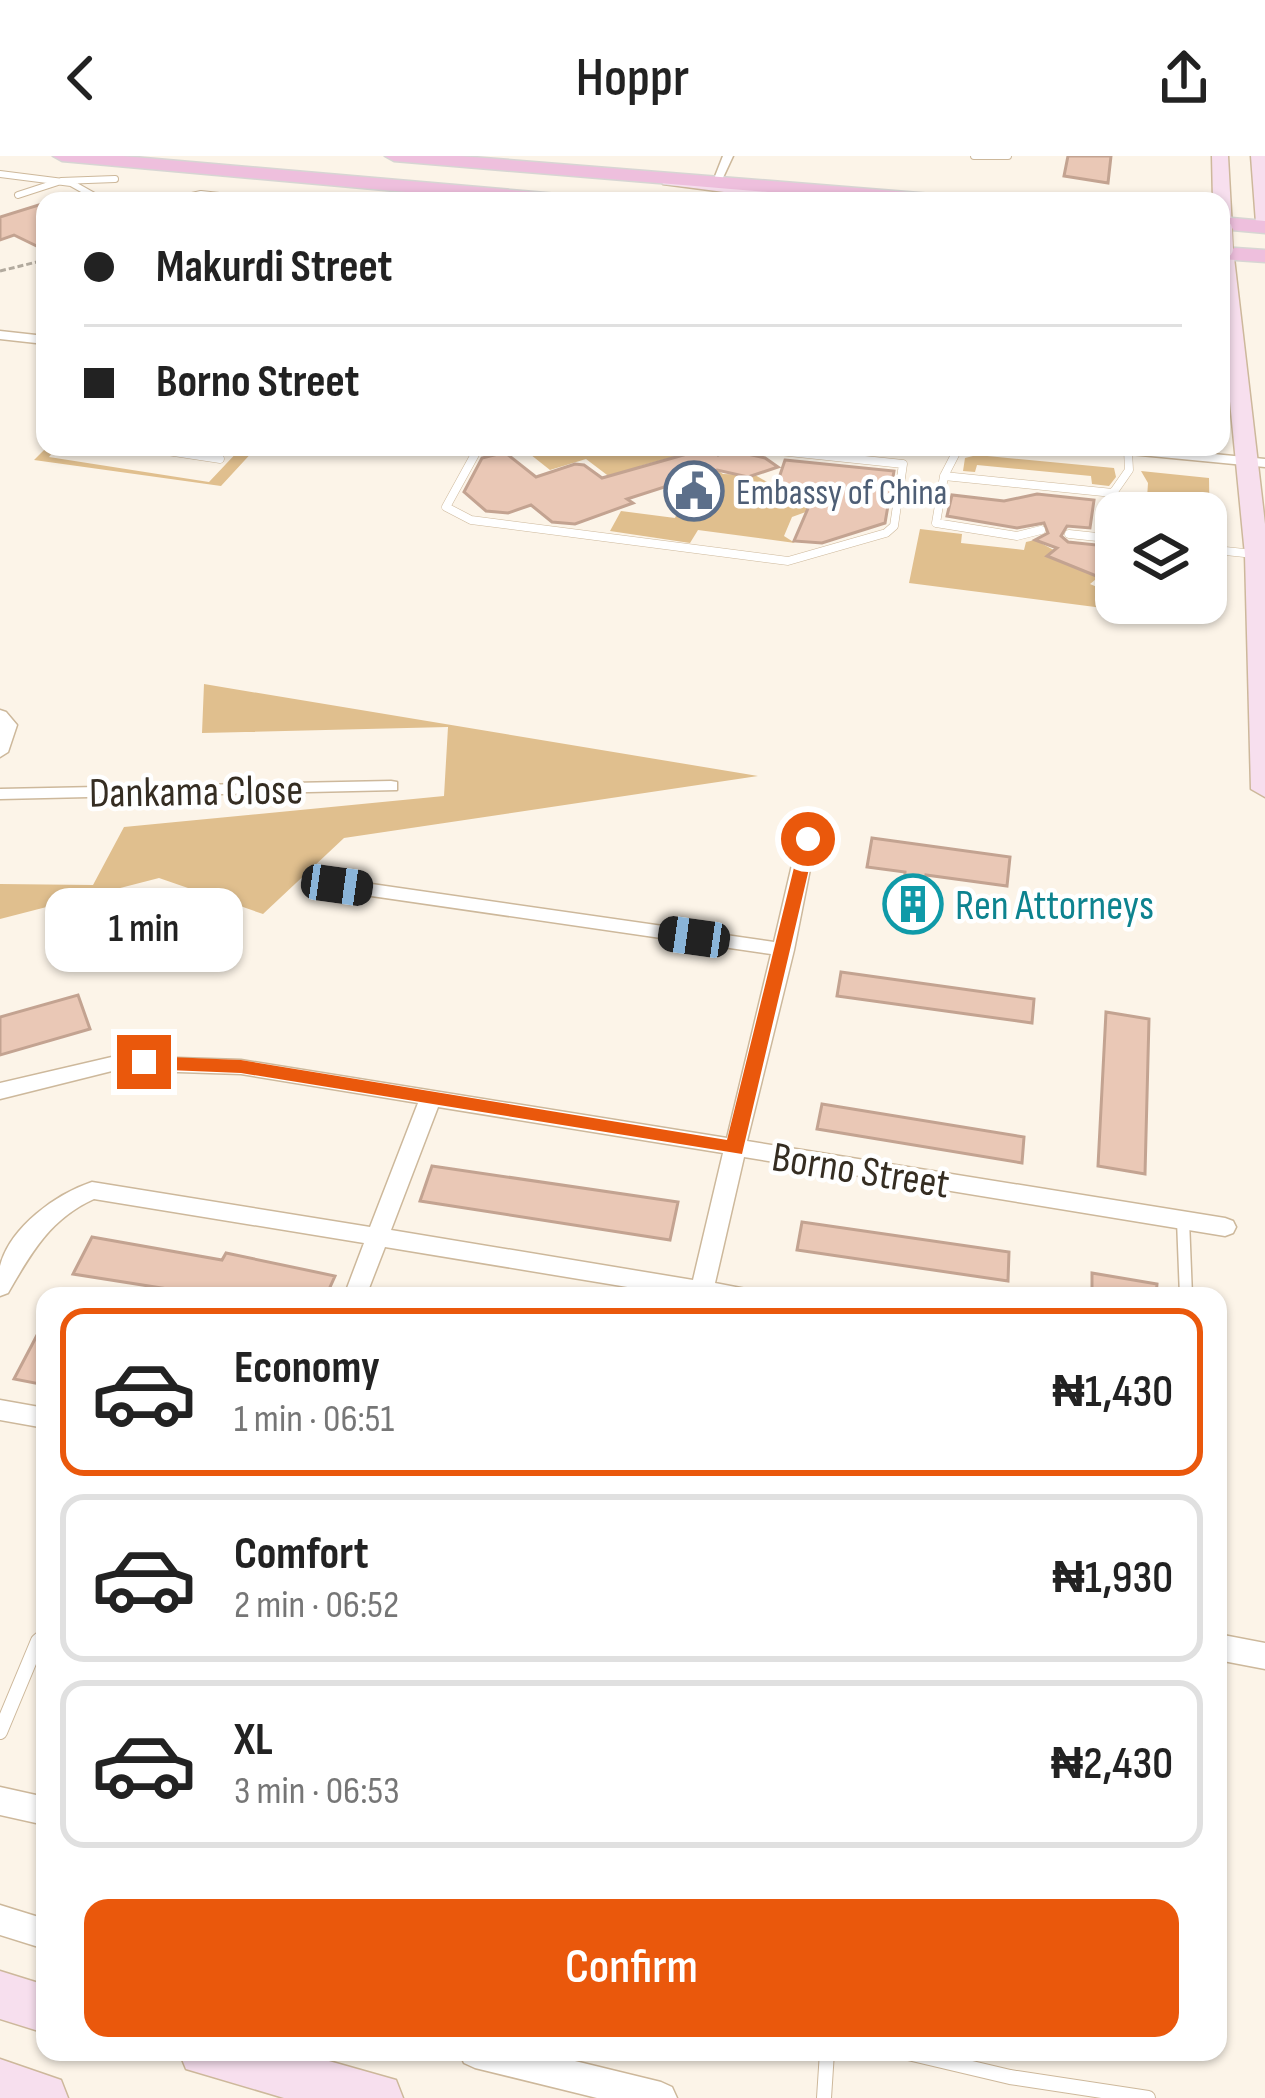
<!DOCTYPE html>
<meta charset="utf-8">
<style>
body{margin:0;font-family:"Sofia Sans Condensed",sans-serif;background:#f2f2f2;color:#222;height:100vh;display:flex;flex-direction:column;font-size:45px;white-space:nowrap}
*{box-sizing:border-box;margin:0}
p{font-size:39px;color:#767676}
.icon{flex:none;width:66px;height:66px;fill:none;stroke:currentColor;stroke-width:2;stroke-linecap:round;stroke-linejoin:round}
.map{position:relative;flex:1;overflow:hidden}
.side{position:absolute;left:36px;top:1131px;width:1191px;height:774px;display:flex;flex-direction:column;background:#fff;border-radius:24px;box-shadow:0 3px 9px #0004}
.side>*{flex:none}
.top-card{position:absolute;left:36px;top:36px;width:1194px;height:264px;border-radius:24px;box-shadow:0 3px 9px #0004;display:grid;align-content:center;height:264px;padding:0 48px;background:#fff}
.fabs{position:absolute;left:1095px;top:336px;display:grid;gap:24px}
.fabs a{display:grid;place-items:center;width:132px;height:132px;border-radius:24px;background:#fff;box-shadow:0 3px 9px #0004;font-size:60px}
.end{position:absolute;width:54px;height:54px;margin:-27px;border:15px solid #ea580c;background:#fff;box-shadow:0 0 0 6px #fff}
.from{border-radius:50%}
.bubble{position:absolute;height:84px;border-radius:24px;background:#fff;box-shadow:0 3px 9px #0004;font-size:39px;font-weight:600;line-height:84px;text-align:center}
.car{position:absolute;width:36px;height:72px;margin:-36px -18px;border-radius:15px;box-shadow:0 0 9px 3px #0007;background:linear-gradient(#222 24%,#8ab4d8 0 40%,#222 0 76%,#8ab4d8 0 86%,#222 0)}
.top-card b{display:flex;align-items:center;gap:42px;height:114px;font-size:45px}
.top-card b+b{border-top:3px solid #e0e0e0}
.top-card i{width:30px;height:30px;background:#222}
ul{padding:21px 0 0;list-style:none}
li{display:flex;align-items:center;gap:36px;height:168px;margin:0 24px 18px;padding:0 24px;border:6px solid #e0e0e0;border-radius:24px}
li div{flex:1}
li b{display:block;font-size:45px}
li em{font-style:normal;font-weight:600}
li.selected{border-color:#ea580c}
li>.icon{width:108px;height:108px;stroke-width:1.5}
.button{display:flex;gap:24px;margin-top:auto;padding:24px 48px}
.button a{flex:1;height:138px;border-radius:24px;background:#ea580c;color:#fff;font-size:48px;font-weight:600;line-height:138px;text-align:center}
header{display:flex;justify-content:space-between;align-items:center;height:156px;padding:0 48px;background:#fff;font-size:54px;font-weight:600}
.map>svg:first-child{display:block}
.green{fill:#e0bf8e}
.building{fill:#eac8b6;stroke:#c3a391;stroke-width:3}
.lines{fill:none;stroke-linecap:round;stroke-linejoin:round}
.lane-far3-casing{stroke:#cdb89b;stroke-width:8}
.lane-far2-casing{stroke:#cdb89b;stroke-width:9}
.lane-far1-casing{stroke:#cdb89b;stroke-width:15}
.lane-casing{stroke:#cdb89b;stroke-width:16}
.street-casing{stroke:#cdb89b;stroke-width:3}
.secondary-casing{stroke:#cdb89b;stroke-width:3}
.primary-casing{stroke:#d7d5d3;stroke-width:3}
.path{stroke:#b2aa9e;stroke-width:3;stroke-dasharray:6 3;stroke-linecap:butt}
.lane-far3{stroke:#fff;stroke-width:6}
.lane-far2{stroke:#fff;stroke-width:8}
.lane-far1{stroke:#fff;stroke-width:12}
.lane{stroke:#fff;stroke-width:14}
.street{fill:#fff;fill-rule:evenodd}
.secondary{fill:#f7dfee;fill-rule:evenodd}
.primary{fill:#eebfdd;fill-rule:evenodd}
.secondary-bridge-casing{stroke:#cdb89b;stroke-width:20;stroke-linecap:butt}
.secondary-bridge{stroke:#f7dfee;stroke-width:18}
.route{fill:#ea580c}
.labels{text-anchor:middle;stroke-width:9;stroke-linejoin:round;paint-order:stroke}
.far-service-label{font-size:36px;fill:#4e5e75;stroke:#fff;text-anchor:start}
.street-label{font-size:42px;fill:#352d22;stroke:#fff}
.culture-label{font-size:42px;fill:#0d838f;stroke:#fff;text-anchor:start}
</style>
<header><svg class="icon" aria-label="back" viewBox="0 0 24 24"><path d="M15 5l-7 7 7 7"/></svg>Hoppr<svg class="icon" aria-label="share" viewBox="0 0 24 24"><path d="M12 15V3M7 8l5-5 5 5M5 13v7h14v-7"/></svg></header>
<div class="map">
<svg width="1265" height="1942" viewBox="0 0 1265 1942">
<rect width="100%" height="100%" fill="#fcf4e8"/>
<path class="green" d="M 47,291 L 57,291 L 49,301 L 209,326 L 242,291 L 257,291 L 221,330 L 34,304 Z
M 521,291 L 708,291 L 640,310 L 645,316 L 615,325 L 586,303 L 550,314 Z
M 977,299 L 1114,312 L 1116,321 L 1109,330 L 1092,328 L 1091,320 L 977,309 L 975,316 L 963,315 L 965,302 Z
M 713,311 L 723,318 L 755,319 L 814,353 L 792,361 L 784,380 L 795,387 L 698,374 L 690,387 L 610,375 L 621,355 L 675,362 L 683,344 L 666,331 Z
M 1141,315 L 1209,322 L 1210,389 L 1206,389 L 1206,357 L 1146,357 L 1148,327 Z
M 920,373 L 962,378 L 961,387 L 1024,394 L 1026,386 L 1035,384 L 1101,419 L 1090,428 L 1116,439 L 1116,447 L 1206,447 L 1206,397 L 1210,397 L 1211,466 L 909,427 Z
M 204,528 L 758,620 L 344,682 L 263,758 L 159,722 L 0,763 L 0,728 L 93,729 L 124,671 L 444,640 L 448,571 L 202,577 Z"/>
<path class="building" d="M 1068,0 L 1111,0 L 1108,27 L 1064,20 Z
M 45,47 L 45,94 L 14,79 L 0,84 L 0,61 Z
M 708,292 L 718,299 L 730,294 L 765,302 L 778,311 L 748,321 L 717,314 L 627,343 L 633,347 L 575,368 L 552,366 L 531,349 L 508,357 L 486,355 L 464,336 L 482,302 L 498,298 L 507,298 L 536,321 L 575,308 L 584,309 L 602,322 Z
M 785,304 L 894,315 L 885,367 L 822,387 L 794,385 L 809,350 L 777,328 Z
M 1037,338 L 1094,344 L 1090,372 L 1067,370 L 1061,380 L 1068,386 L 1116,391 L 1116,428 L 1047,400 L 1057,392 L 1035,384 L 1048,377 L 1044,367 L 1017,372 L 947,360 L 952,339 L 1004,345 Z
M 872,682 L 1010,701 L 1007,730 L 926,719 L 920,776 L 902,774 L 905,716 L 867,711 Z
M 841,816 L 1034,843 L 1032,867 L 837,840 Z
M 78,839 L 90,873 L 0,899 L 0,861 Z
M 1106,856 L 1149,863 L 1145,1018 L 1098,1010 Z
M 822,948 L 1024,981 L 1022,1007 L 817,973 Z
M 432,1010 L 678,1046 L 670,1084 L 420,1045 Z
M 802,1066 L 1009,1096 L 1008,1125 L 797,1094 Z
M 92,1081 L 222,1104 L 226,1097 L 335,1120 L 326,1140 L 212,1140 L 73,1118 Z
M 1092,1117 L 1157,1128 L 1156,1140 L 1092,1140 Z
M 45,1164 L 45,1229 L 14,1223 Z"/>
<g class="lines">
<g class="lane-far3-casing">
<path id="lane-far3" d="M 974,0 L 1008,0
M 0,18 L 71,27 L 103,45
M 18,39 L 61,25 L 115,23
M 170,45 L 201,38 L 265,45"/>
</g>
<g class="lane-far2-casing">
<path id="lane-far2" d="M 141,291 L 220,303
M 479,291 L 446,351 L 471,364 L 788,405 L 886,377 L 894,370 L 903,308 L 740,291
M 959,291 L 944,320 L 936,367 L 1017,380 L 1041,374
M 944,320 L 1113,337 L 1129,314 L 1128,294
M 1069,378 L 1116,383
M 1206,393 L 1254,398"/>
</g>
<g class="lane-far1-casing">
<path id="lane-far1" d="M 1183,1064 L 1186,1140"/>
</g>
<g class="lane-casing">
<path id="lane" d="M 0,1576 L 38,1485 L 45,1479
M 904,1896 L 1010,1921 L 1148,1942
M 824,1942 L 827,1896"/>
</g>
<g class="street-casing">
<path id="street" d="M 723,0 L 733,0 L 720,28 L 712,28 Z
M 0,175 L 45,180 L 45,188 L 0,183 Z
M 1092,291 L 1141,291 L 1265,303 L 1265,311 L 1099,295 Z
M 0,554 L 6,556 L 17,569 L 8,596 L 0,601 Z
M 391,625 L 397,626 L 397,634 L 0,643 L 0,633 Z
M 818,657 L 827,662 L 816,683 L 794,794 L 747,985 L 1225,1062 L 1233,1065 L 1236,1071 L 1233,1077 L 1225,1080 L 744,1001 L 715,1127 L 746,1133 L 749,1140 L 682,1140 L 385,1091 L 366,1140 L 344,1140 L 364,1087 L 94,1043 C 50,1063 31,1097 8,1137 L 0,1140 C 0,1132 0,1119 0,1110 C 10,1071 56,1038 92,1026 L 370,1071 L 418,947 L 241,918 L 116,914 L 0,943 L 0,927 L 116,900 L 241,904 L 727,982 L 771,798 L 337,735 L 328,729 L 337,723 L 774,786 L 798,683 L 812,658 ZM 438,951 L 723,997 L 693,1124 L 391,1074 Z
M 0,1244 L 45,1252 L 45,1272 L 0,1264 Z
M 1218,1478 L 1265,1487 L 1265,1513 L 1218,1504 Z
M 0,1631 L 45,1641 L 45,1669 L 0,1659 Z
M 0,1749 L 45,1763 L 45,1793 L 0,1779 Z
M 459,1896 L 538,1896 L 661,1926 L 672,1931 L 677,1942 L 597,1942 L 475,1912 L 464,1907 Z"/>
</g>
<g class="secondary-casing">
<path id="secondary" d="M 1212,0 L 1228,0 L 1232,73 L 1223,78 L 1221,45 L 1213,45 Z
M 1251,0 L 1265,0 L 1265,72 L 1256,67 Z
M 669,19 L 833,40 L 842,45 L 793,45 L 663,28 L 661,24 Z
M 1221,88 L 1233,93 L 1265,368 L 1265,641 L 1251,633 L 1245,399 L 1221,153 Z
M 0,1815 L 45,1829 L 45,1877 L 0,1863 Z
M 179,1896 L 297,1896 L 396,1924 L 403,1942 L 284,1942 L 186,1913 Z
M 0,1903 L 61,1924 L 68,1942 L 0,1942 Z"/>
</g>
<g class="primary-casing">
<path id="primary" d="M 53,0 L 122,0 L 569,39 L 578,45 L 506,45 L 62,5 Z
M 385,0 L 459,0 L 944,39 L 953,45 L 876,45 L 394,5 Z
M 1221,61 L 1265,65 L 1265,77 L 1221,73 Z
M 1221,91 L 1265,94 L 1265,106 L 1221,103 Z"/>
</g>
<path class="path" d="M 0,115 L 45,104"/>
<use href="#lane-far3" class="lane-far3"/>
<use href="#lane-far2" class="lane-far2"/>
<use href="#lane-far1" class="lane-far1"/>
<use href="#lane" class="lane"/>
<use href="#street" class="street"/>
<use href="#secondary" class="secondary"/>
<use href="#primary" class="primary"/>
<g class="secondary-bridge-casing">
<path id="secondary-bridge" d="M 1223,73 L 1224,93"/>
</g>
<use href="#secondary-bridge" class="secondary-bridge"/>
</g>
<path class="route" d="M 802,679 L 816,683 L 742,998 L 241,917 L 144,913 L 135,906 L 144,900 L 241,904 L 727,984 Z"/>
<defs>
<g id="civic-ring" transform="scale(3)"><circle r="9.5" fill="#fff" stroke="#5c6f8a" stroke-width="1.5"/><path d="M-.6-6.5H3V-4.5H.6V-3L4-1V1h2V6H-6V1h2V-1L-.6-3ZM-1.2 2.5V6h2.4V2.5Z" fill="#5c6f8a"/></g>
<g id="building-ring" transform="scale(3)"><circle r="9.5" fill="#fff" stroke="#0f9aa8" stroke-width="1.5"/><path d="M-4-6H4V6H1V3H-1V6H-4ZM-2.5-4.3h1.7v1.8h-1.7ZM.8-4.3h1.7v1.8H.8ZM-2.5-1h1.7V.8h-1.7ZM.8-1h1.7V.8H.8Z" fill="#0f9aa8"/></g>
</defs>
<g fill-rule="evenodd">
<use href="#civic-ring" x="694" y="335"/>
<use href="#building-ring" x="913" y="748"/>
</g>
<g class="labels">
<g class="far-service-label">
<text x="736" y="348">Embassy of China</text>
</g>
<g class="street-label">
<text transform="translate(196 634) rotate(-1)" y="15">Dankama Close</text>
<text transform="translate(861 1013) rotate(9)" y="15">Borno Street</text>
</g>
<g class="culture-label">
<text x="955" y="763">Ren Attorneys</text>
</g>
</g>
</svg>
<div class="fabs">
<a><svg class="icon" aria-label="layers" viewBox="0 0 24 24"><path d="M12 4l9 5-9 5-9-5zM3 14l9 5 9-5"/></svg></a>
</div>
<i class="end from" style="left:808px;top:683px"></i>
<i class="end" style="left:144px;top:906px"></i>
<div class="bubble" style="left:45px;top:732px;width:198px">1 min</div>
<i class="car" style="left:337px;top:729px;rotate:98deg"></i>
<i class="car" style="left:694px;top:781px;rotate:278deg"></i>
<div class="top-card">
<b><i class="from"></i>Makurdi Street</b>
<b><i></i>Borno Street</b>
</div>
<section class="side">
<ul>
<li class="selected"><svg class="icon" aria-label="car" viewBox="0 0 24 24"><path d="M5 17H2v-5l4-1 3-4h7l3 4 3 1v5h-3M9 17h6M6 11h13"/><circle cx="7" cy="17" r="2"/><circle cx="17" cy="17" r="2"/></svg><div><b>Economy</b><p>1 min · 06:51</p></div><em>₦1,430</em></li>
<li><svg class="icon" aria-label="car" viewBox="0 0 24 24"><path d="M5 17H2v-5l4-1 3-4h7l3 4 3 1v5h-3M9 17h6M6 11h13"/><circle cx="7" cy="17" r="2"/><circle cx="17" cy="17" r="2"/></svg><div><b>Comfort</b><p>2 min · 06:52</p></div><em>₦1,930</em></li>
<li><svg class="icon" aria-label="car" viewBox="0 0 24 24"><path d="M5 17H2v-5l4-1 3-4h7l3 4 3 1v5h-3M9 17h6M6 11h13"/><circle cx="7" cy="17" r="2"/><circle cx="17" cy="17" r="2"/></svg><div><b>XL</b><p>3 min · 06:53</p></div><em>₦2,430</em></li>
</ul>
<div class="button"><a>Confirm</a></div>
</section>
</div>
